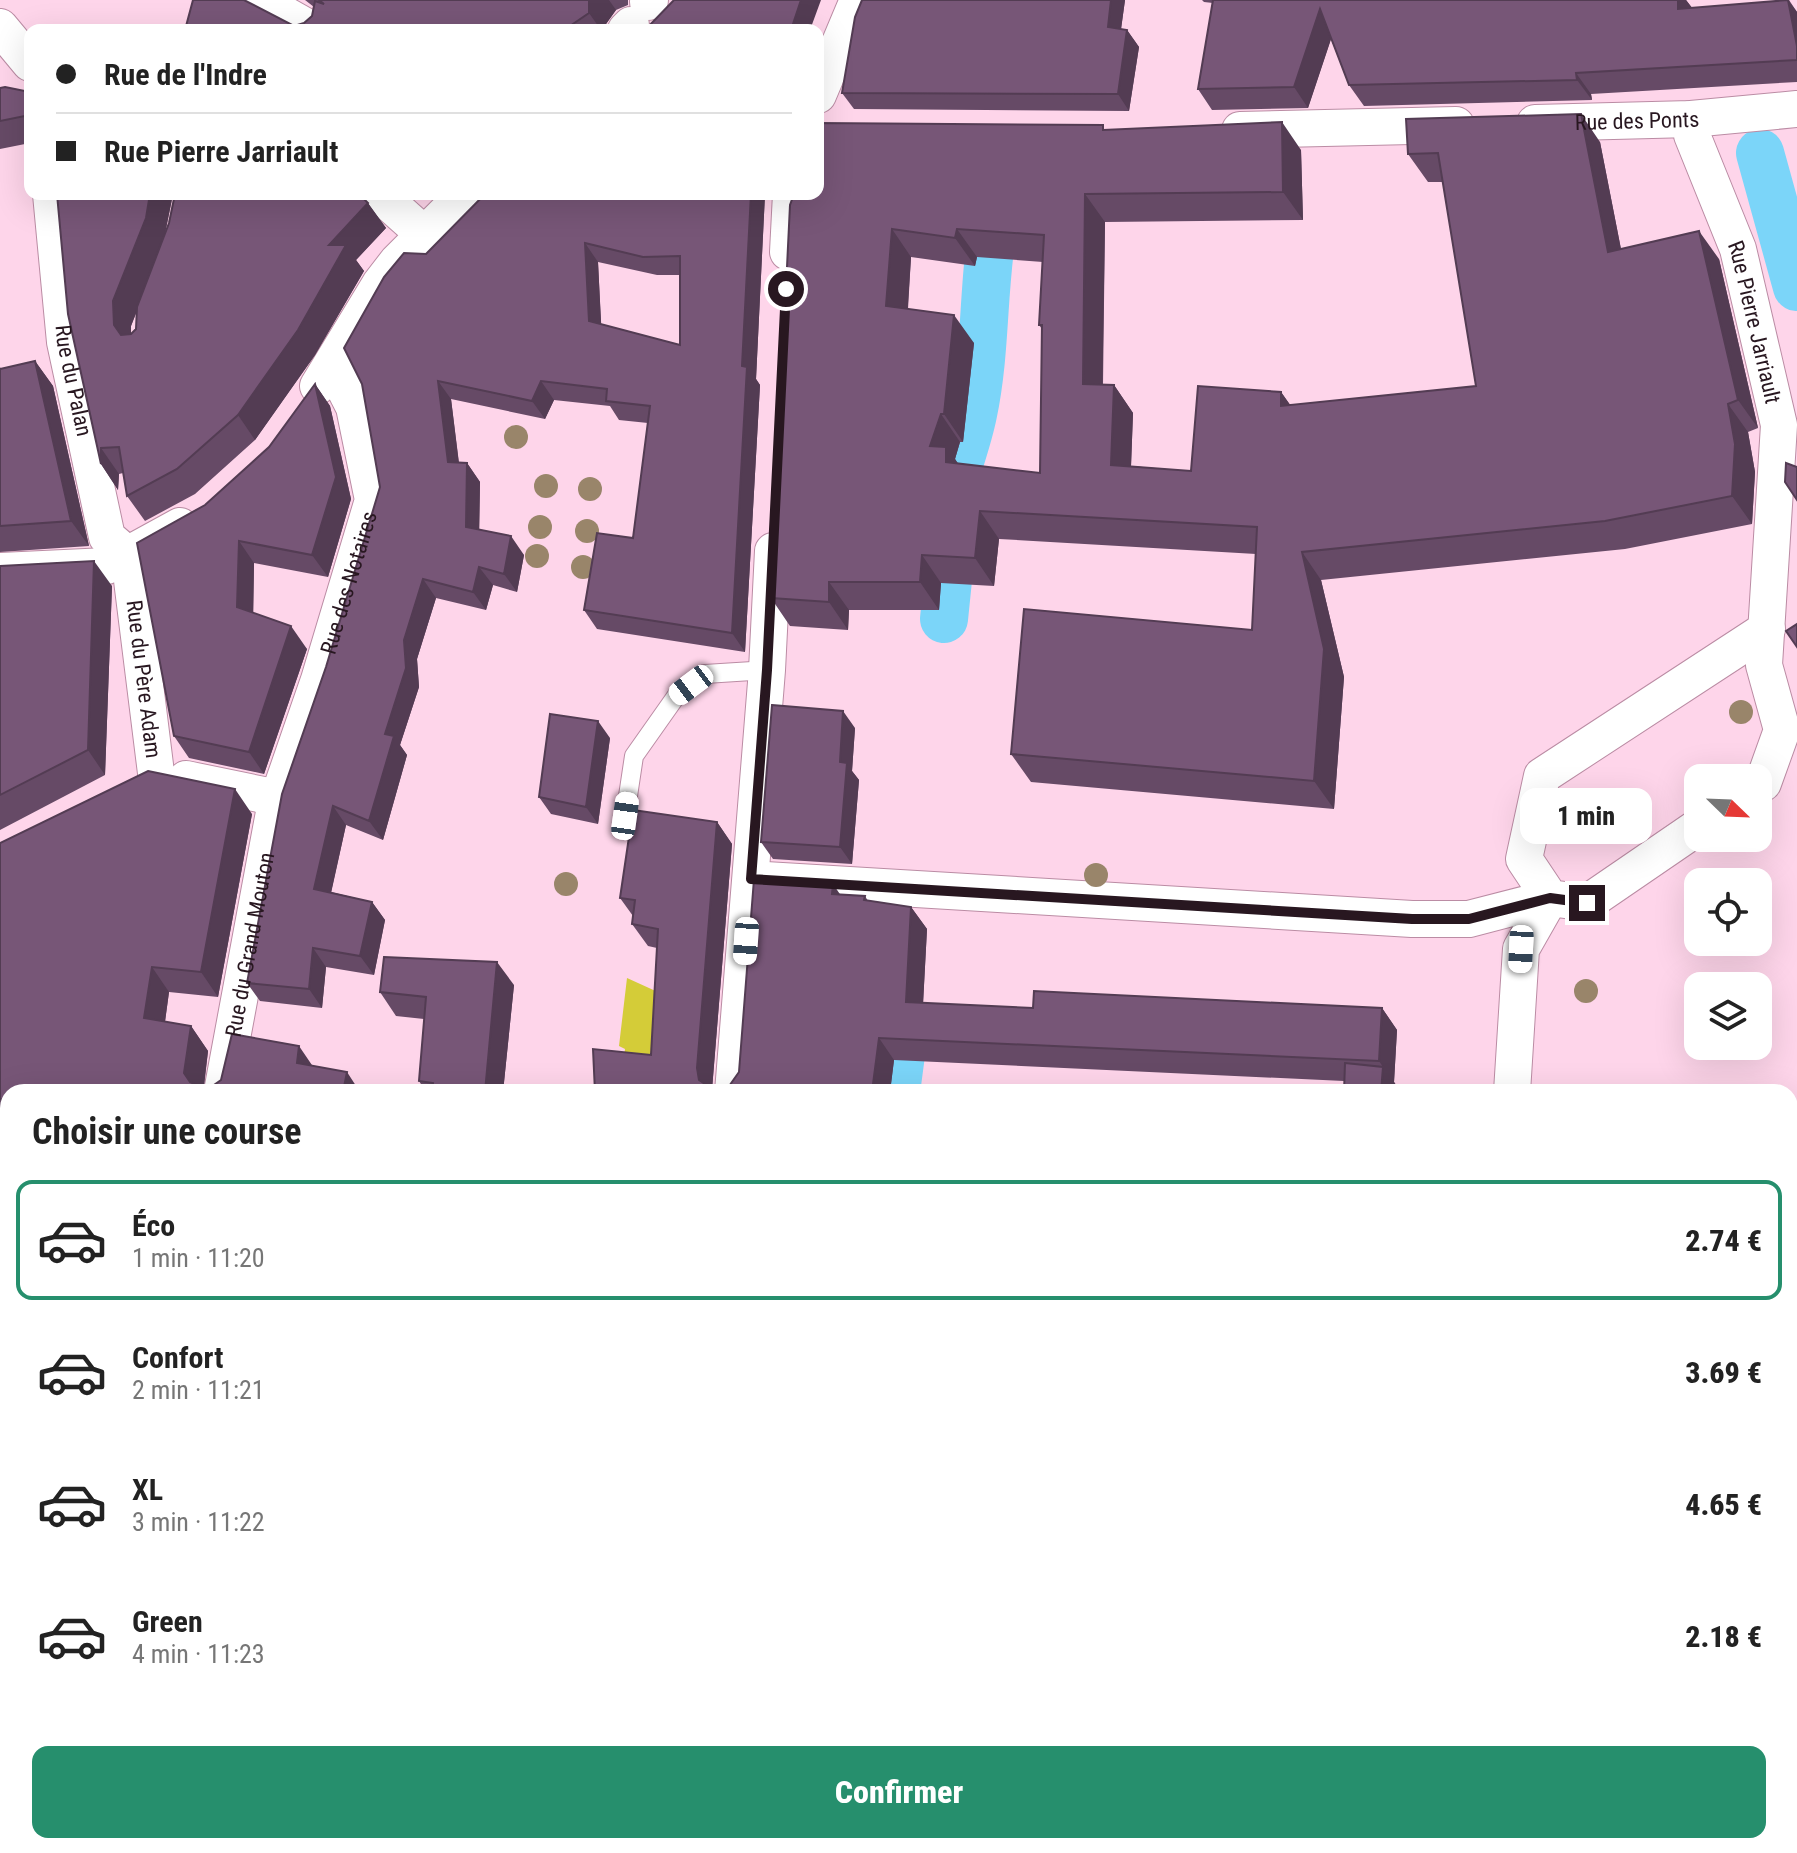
<!DOCTYPE html>
<html lang="fr">
<meta charset="utf-8">
<style>
body{margin:0;font-family:"Roboto Condensed",sans-serif;background:#f2f2f2;color:#222;height:100vh;display:flex;flex-direction:column;font-size:30px;white-space:nowrap}
*{box-sizing:border-box;margin:0}
p{font-size:26px;color:#767676}
.icon{flex:none;width:44px;height:44px;fill:none;stroke:currentColor;stroke-width:2;stroke-linecap:round;stroke-linejoin:round}
.map{position:relative;flex:1;overflow:hidden}
.panel{position:absolute;left:0px;top:1084px;width:1798px;height:770px;display:flex;flex-direction:column;background:#fff;border-radius:24px 24px 0 0;box-shadow:0 8px 32px #0002}
.panel>*{flex:none}
.top-card{position:absolute;left:24px;top:24px;width:800px;height:176px;border-radius:16px;box-shadow:0 8px 32px #0002;display:grid;align-content:center;height:176px;padding:0 32px;background:#fff}
.needle{width:52px;rotate:113deg}
.tools{position:absolute;left:1684px;top:764px;display:grid;gap:16px}
.tools a{display:grid;place-items:center;width:88px;height:88px;border-radius:16px;background:#fff;box-shadow:0 8px 32px #0002;font-size:40px}
.end{position:absolute;width:36px;height:36px;margin:-18px;border:10px solid #281720;background:#fff;box-shadow:0 0 0 4px #fff}
.from{border-radius:50%}
.bubble{position:absolute;height:56px;border-radius:16px;background:#fff;box-shadow:0 8px 32px #0002;font-size:26px;font-weight:800;line-height:56px;text-align:center}
.car{position:absolute;width:24px;height:48px;margin:-24px -12px;border-radius:10px;box-shadow:0 0 6px 2px #0007;background:linear-gradient(#fff 24%,#345 0 40%,#fff 0 76%,#345 0 86%,#fff 0)}
.top-card b{display:flex;align-items:center;gap:28px;height:76px;font-size:30px}
.top-card b+b{border-top:2px solid #e0e0e0}
.top-card i{width:20px;height:20px;background:#222}
ul{padding:0;list-style:none}
li{display:flex;align-items:center;gap:24px;height:120px;margin:0 16px 12px;padding:0 16px;border:4px solid transparent;border-radius:16px}
li div{flex:1}
li b{display:block;font-size:30px}
li em{font-style:normal;font-weight:800}
li.selected{border-color:#268f6d}
li>.icon{width:72px;height:72px;stroke-width:1.5}
h2{padding:0 32px;font-size:36px;line-height:96px}
.action{display:flex;gap:16px;margin-top:auto;padding:16px 32px}
.action a{flex:1;height:92px;border-radius:16px;background:#268f6d;color:#fff;font-size:32px;font-weight:800;line-height:92px;text-align:center}
.map>svg:first-child{display:block}
.green{fill:#d4cc38}
.lines{fill:none;stroke-linecap:round;stroke-linejoin:round}
.canal{stroke:#7bd5f9;stroke-width:48}
.lane-casing{stroke:#bb8ca4;stroke-width:20}
.street-casing{stroke:#bb8ca4;stroke-width:38}
.lane{stroke:#fff;stroke-width:18}
.street{stroke:#fff;stroke-width:36}
.tree{fill:#99856a}
.wall{fill:#664a66;fill-rule:evenodd}
.shaded-wall{fill:#533c53}
.building{fill:#775677;stroke:#533c53;stroke-width:2;fill-rule:evenodd}
.route{stroke:#281720;stroke-width:10}
.labels{text-anchor:middle;stroke-width:8;stroke-linejoin:round;paint-order:stroke}
.street-label{font-size:22px;fill:#281720;stroke:#fff}
</style>
<div class="map">
<svg width="1797" height="1853" viewBox="0 0 1797 1853">
<rect width="100%" height="100%" fill="#fed5ea"/>
<path class="green" d="M 627,978 L 671,998 L 667,1077 L 622,1072 L 625,1049 L 619,1046 Z
M 1797,1204 L 1797,1853 L 1556,1853 L 1552,1846 L 1790,1846 L 1790,1207 Z"/>
<g class="lines">
<path class="canal" d="M 1760,153 L 1797,287
M 956,474 C 962,454 969,434 973,414 C 987,348 982,281 995,215
M 944,619 L 951,550
M 896,1092 L 905,1024"/>
<g class="lane-casing">
<path id="lane" d="M 625,816 L 634,756 L 677,695 L 705,674 L 767,670"/>
</g>
<g class="street-casing">
<g id="street">
<path d="M 259,0 L 312,30"/>
<path d="M 648,2 L 650,0"/>
<path d="M 0,27 L 30,63"/>
<path d="M 626,30 L 631,25"/>
<path d="M 818,95 L 858,0"/>
<path id="s1" d="M 1691,119 L 1692,135 L 1738,249 L 1779,425 L 1764,665 L 1782,730 L 1763,783 L 1758,786"/>
<path id="s2" d="M 1535,123 L 1691,119 L 1797,109"/>
<path d="M 1240,130 L 1456,125"/>
<path id="s3" d="M 51,194 L 65,342 L 107,537 L 129,556"/>
<path d="M 379,194 L 425,235"/>
<path d="M 788,252 L 791,194"/>
<path d="M 318,386 L 380,284 L 397,262 L 465,194"/>
<path id="s4" d="M 129,556 L 156,773"/>
<path d="M 0,571 L 107,566 L 180,526"/>
<path d="M 186,779 L 278,798"/>
<path d="M 1698,827 L 1587,903 L 1550,898 L 1524,859 L 1542,776 L 1767,629"/>
<path d="M 751,879 L 1412,919 L 1469,919 L 1550,898 L 1521,949 L 1512,1092"/>
<path id="s5" d="M 222,1092 L 275,807 L 319,680 L 373,500 L 354,407 L 333,366"/>
<path d="M 733,1092 L 767,670 L 773,551"/>
<path d="M 0,1546 L 8,1531"/>
<path d="M 1553,1846 L 1555,1853"/>
</g>
</g>
<use href="#lane" class="lane"/>
<use href="#street" class="street"/>
</g>
<g class="tree">
<circle cx="516" cy="437" r="12"/>
<circle cx="546" cy="486" r="12"/>
<circle cx="590" cy="489" r="12"/>
<circle cx="540" cy="527" r="12"/>
<circle cx="587" cy="531" r="12"/>
<circle cx="537" cy="556" r="12"/>
<circle cx="583" cy="567" r="12"/>
<circle cx="1741" cy="712" r="12"/>
<circle cx="1096" cy="875" r="12"/>
<circle cx="566" cy="884" r="12"/>
<circle cx="1586" cy="991" r="12"/>
</g>
<path class="wall" d="M 305,0 L 628,0 L 628,5 L 616,10 L 606,24 L 606,30 L 185,30 L 294,26 L 304,23 L 312,16 L 314,7 Z
M 862,0 L 1125,0 L 1121,29 L 1127,30 L 1139,47 L 1129,111 L 854,109 L 842,93 Z
M 1202,0 L 1686,0 L 1692,8 L 1789,0 L 1797,12 L 1797,82 L 1591,94 L 1592,100 L 1364,106 L 1349,85 L 1331,39 L 1308,108 L 1212,110 L 1198,89 L 1213,3 L 1204,2 Z
M 0,88 L 30,92 L 30,143 L 0,149 Z
M 1107,130 L 1301,150 L 1303,220 L 1105,222 L 1103,385 L 1114,385 L 1133,413 L 1131,466 L 1191,471 L 1281,392 L 1290,405 L 1476,386 L 1443,182 L 1428,182 L 1408,154 L 1600,142 L 1621,249 L 1719,259 L 1758,428 L 1748,432 L 1755,472 L 1752,524 L 1625,549 L 1321,580 L 1344,677 L 1334,809 L 1031,782 L 1011,754 L 1252,630 L 1256,554 L 999,539 L 994,586 L 941,583 L 939,610 L 849,610 L 848,630 L 790,626 L 771,598 L 790,205 ZM 911,257 L 975,266 L 977,257 L 1043,262 L 1039,325 L 1042,329 L 1040,473 L 958,464 L 955,459 L 960,442 L 963,442 L 974,343 L 908,309 Z
M 57,194 L 173,194 L 165,234 L 169,223 L 175,194 L 361,194 L 386,228 L 356,260 L 364,271 L 315,355 L 255,440 L 195,494 L 145,521 L 127,496 L 123,473 L 119,474 L 118,490 L 101,464 ZM 137,311 L 136,329 L 131,334 L 131,326 Z
M 765,194 L 756,379 L 760,385 L 745,652 L 597,629 L 584,610 L 633,538 L 648,423 L 619,420 L 610,406 L 554,400 L 545,419 L 451,399 L 459,463 L 467,463 L 480,482 L 479,530 L 524,555 L 517,592 L 493,585 L 486,610 L 436,598 L 417,659 L 419,687 L 400,745 L 407,755 L 383,840 L 346,825 L 331,892 L 372,902 L 385,920 L 374,975 L 326,967 L 322,1008 L 260,1001 L 247,983 L 326,667 L 380,487 L 426,254 ZM 598,262 L 657,275 L 680,275 L 680,345 L 601,324 Z
M 35,361 L 53,386 L 89,546 L 0,552 L 0,367 L 1,369 Z
M 315,384 L 330,406 L 351,499 L 328,577 L 254,563 L 253,613 L 307,649 L 264,774 L 189,758 L 174,736 L 269,447 Z
M 0,566 L 112,586 L 105,775 L 0,830 Z
M 855,728 L 852,771 L 859,780 L 852,864 L 773,859 L 761,842 Z
M 610,738 L 598,824 L 551,814 L 539,797 Z
M 252,814 L 218,997 L 169,992 L 165,1022 L 191,1026 L 208,1051 L 204,1087 L 211,1087 L 313,1066 L 360,1092 L 8,1092 L 8,1119 L 0,1119 L 0,843 Z
M 717,822 L 732,844 L 712,1089 L 715,1091 L 727,1089 L 739,1072 L 840,894 L 865,896 L 868,901 L 911,907 L 927,929 L 923,1003 L 1033,1008 L 1382,1008 L 1397,1030 L 1394,1082 L 1401,1092 L 1344,1081 L 894,1060 L 890,1092 L 595,1092 L 651,1055 L 657,948 L 648,946 L 632,924 L 633,916 L 620,898 Z
M 514,985 L 503,1092 L 426,1092 L 419,1081 L 424,1019 L 396,1016 L 380,992 Z
M 8,1846 L 198,1846 L 200,1853 L 0,1853 Z"/>
<path class="shaded-wall" d="M 589,0 L 609,0 L 616,10 L 606,24 L 606,30 L 601,30 L 589,13 Z
M 801,0 L 821,0 L 810,30 L 791,30 Z
M 1111,0 L 1125,0 L 1119,44 L 1108,27 Z
M 1678,0 L 1686,0 L 1693,9 L 1678,9 Z
M 1788,0 L 1797,12 L 1797,46 Z
M 1320,9 L 1334,30 L 1308,108 L 1294,87 Z
M 1127,30 L 1139,47 L 1129,111 L 1118,94 Z
M 1576,73 L 1591,94 L 1592,100 L 1577,80 Z
M 1581,114 L 1600,142 L 1627,280 L 1608,252 Z
M 1282,122 L 1301,150 L 1303,220 L 1283,192 Z
M 150,194 L 173,194 L 163,243 L 131,326 L 131,350 L 114,325 L 113,301 Z
M 751,194 L 765,194 L 756,379 L 760,385 L 745,652 L 732,633 L 742,366 Z
M 1085,194 L 1105,222 L 1102,412 L 1083,384 Z
M 368,203 L 386,228 L 356,260 L 364,271 L 315,355 L 255,440 L 238,415 L 329,245 Z
M 892,229 L 911,257 L 906,334 L 886,306 Z
M 957,229 L 977,257 L 975,266 L 955,238 Z
M 1699,231 L 1719,259 L 1758,428 L 1738,400 Z
M 585,243 L 598,262 L 602,340 L 589,321 Z
M 954,315 L 974,343 L 963,442 L 944,414 Z
M 35,361 L 53,386 L 89,546 L 71,521 Z
M 438,381 L 451,399 L 461,481 L 448,462 Z
M 541,381 L 554,400 L 545,419 L 532,401 Z
M 315,384 L 330,406 L 351,499 L 328,577 L 312,555 Z
M 1114,385 L 1133,413 L 1130,493 L 1111,465 Z
M 1281,392 L 1301,420 L 1281,406 Z
M 1728,404 L 1748,432 L 1755,472 L 1752,524 L 1732,496 Z
M 941,414 L 960,442 L 955,459 L 966,475 L 965,490 L 930,446 Z
M 101,448 L 119,474 L 118,490 L 101,464 Z
M 467,463 L 480,482 L 479,546 L 466,527 Z
M 980,511 L 999,539 L 994,586 L 975,558 Z
M 511,536 L 524,555 L 517,592 L 504,574 Z
M 239,541 L 254,563 L 253,630 L 237,607 Z
M 1302,552 L 1321,580 L 1344,677 L 1334,809 L 1314,781 Z
M 922,555 L 941,583 L 939,610 L 920,582 Z
M 94,561 L 112,586 L 105,775 L 88,750 Z
M 479,567 L 493,585 L 486,610 L 473,592 Z
M 423,579 L 436,598 L 417,659 L 419,687 L 400,745 L 407,755 L 383,840 L 369,821 L 385,734 L 404,640 Z
M 829,582 L 849,610 L 848,630 L 829,602 Z
M 291,626 L 307,649 L 264,774 L 249,752 Z
M 843,711 L 855,728 L 852,771 L 859,780 L 852,864 L 840,847 L 840,762 Z
M 598,721 L 610,738 L 598,824 L 586,807 Z
M 235,789 L 252,814 L 218,997 L 201,972 Z
M 333,806 L 346,825 L 328,907 L 314,889 Z
M 717,822 L 732,844 L 712,1090 L 699,1080 L 697,1068 Z
M 833,884 L 848,906 L 832,894 Z
M 372,902 L 385,920 L 374,975 L 360,956 Z
M 911,907 L 927,929 L 922,1024 L 906,1002 Z
M 313,948 L 326,967 L 322,1008 L 309,989 Z
M 497,962 L 514,985 L 503,1092 L 485,1092 Z
M 152,967 L 169,992 L 162,1043 L 144,1018 Z
M 1382,1008 L 1397,1030 L 1394,1082 L 1401,1092 L 1381,1092 L 1383,1067 L 1379,1061 Z
M 191,1026 L 208,1051 L 203,1092 L 197,1092 L 184,1073 Z
M 879,1038 L 894,1060 L 890,1092 L 872,1092 Z
M 299,1046 L 316,1071 L 297,1063 Z
M 347,1072 L 360,1092 L 343,1092 Z
M 8,1380 L 8,1440 L 0,1456 L 0,1396 Z
M 74,1846 L 87,1846 L 92,1853 L 72,1853 Z
M 188,1846 L 198,1846 L 200,1853 L 190,1853 Z
M 723,1846 L 736,1846 L 737,1853 L 724,1853 Z
M 992,1846 L 1004,1846 L 1005,1853 L 994,1853 Z"/>
<path class="building" d="M 193,0 L 244,0 L 294,26 L 304,23 L 312,16 L 315,1 L 324,4 L 319,0 L 589,0 L 589,13 L 564,30 L 185,30 Z
M 674,0 L 801,0 L 791,30 L 645,30 Z
M 862,0 L 1111,0 L 1108,27 L 1127,30 L 1118,94 L 842,93 L 855,17 Z
M 1213,0 L 1678,0 L 1678,9 L 1788,0 L 1797,46 L 1797,60 L 1576,73 L 1577,80 L 1349,85 L 1320,9 L 1294,87 L 1198,89 Z
M 5,87 L 30,92 L 30,115 L 0,121 L 0,88 Z
M 1581,114 L 1608,252 L 1699,231 L 1738,400 L 1728,404 L 1735,444 L 1732,496 L 1605,521 L 1302,552 L 1324,649 L 1314,781 L 1011,754 L 1024,609 L 1252,630 L 1257,527 L 980,511 L 975,558 L 922,555 L 920,582 L 829,582 L 829,602 L 771,598 L 790,205 L 794,194 L 818,194 L 818,123 L 1103,125 L 1103,130 L 1282,122 L 1283,192 L 1085,194 L 1083,384 L 1114,385 L 1111,465 L 1191,471 L 1198,386 L 1281,392 L 1281,406 L 1476,386 L 1438,153 L 1408,154 L 1406,119 ZM 892,229 L 955,238 L 957,229 L 1044,235 L 1039,325 L 1042,325 L 1040,473 L 946,462 L 946,447 L 930,446 L 941,414 L 944,414 L 954,315 L 886,306 Z
M 57,194 L 150,194 L 146,218 L 113,301 L 114,325 L 121,335 L 131,334 L 136,329 L 137,307 L 169,223 L 175,194 L 359,194 L 368,203 L 329,245 L 346,245 L 298,330 L 238,415 L 177,469 L 127,496 L 119,447 L 101,448 L 101,464 L 68,314 Z
M 485,194 L 751,194 L 742,366 L 747,367 L 732,633 L 584,610 L 597,533 L 633,538 L 650,406 L 606,401 L 607,389 L 541,381 L 532,401 L 438,381 L 448,462 L 467,463 L 466,527 L 511,536 L 504,574 L 479,567 L 473,592 L 423,579 L 404,640 L 406,668 L 385,734 L 394,736 L 369,821 L 333,806 L 314,889 L 372,902 L 360,956 L 313,948 L 309,989 L 247,983 L 282,794 L 326,667 L 380,487 L 362,384 L 344,348 L 384,277 L 404,253 L 426,254 ZM 585,243 L 643,257 L 680,256 L 680,345 L 589,321 Z
M 35,361 L 71,521 L 0,526 L 0,369 Z
M 315,384 L 336,477 L 312,555 L 239,541 L 237,607 L 291,626 L 249,752 L 174,736 L 137,543 L 205,505 L 269,447 Z
M 1786,463 L 1797,467 L 1797,500 L 1785,482 Z
M 94,561 L 88,750 L 0,795 L 0,566 Z
M 1797,624 L 1797,647 L 1786,631 Z
M 772,705 L 843,711 L 840,762 L 847,763 L 840,847 L 761,842 Z
M 550,714 L 598,721 L 586,807 L 539,797 Z
M 148,771 L 235,789 L 201,972 L 152,967 L 144,1018 L 191,1026 L 184,1073 L 190,1082 L 200,1087 L 211,1087 L 221,1080 L 232,1034 L 299,1046 L 297,1063 L 347,1072 L 343,1092 L 8,1092 L 8,1106 L 0,1098 L 0,843 Z
M 633,810 L 717,822 L 697,1068 L 699,1080 L 715,1091 L 727,1089 L 739,1072 L 754,879 L 833,884 L 832,894 L 865,896 L 864,900 L 911,907 L 906,1002 L 1033,1008 L 1034,991 L 1382,1008 L 1379,1061 L 879,1038 L 872,1092 L 595,1092 L 593,1049 L 651,1055 L 658,929 L 632,924 L 635,900 L 620,898 Z
M 384,957 L 497,962 L 485,1092 L 432,1092 L 433,1083 L 419,1081 L 426,997 L 380,992 Z
M 1345,1063 L 1383,1067 L 1381,1092 L 1344,1092 Z
M 8,1123 L 8,1380 L 0,1396 L 0,1132 Z
M 8,1543 L 8,1846 L 74,1846 L 72,1853 L 0,1853 L 0,1560 Z
M 159,1846 L 188,1846 L 189,1851 Z
M 284,1846 L 382,1846 L 402,1849 L 406,1846 L 660,1846 L 662,1848 L 672,1850 L 680,1846 L 723,1846 L 724,1853 L 285,1853 Z
M 783,1846 L 992,1846 L 994,1853 L 785,1853 Z
M 1396,1846 L 1466,1846 L 1468,1853 L 1398,1853 Z"/>
<g class="lines">
<path class="route" d="M 786,289 L 767,670 L 751,879 L 1412,919 L 1469,919 L 1550,898 L 1587,903"/>
</g>
<g class="labels">
<g class="street-label">
<text dy="8" stroke="none"><textPath href="#s2" startOffset="102">Rue des Ponts</textPath></text>
<text dy="8" stroke="none"><textPath href="#s1" startOffset="214">Rue Pierre Jarriault</textPath></text>
<text dy="8" stroke="none"><textPath href="#s3" startOffset="188">Rue du Palan</textPath></text>
<text dy="8" stroke="none"><textPath href="#s5" startOffset="526">Rue des Notaires</textPath></text>
<text dy="8" stroke="none"><textPath href="#s4" startOffset="124">Rue du Père Adam</textPath></text>
<text dy="8" stroke="none"><textPath href="#s5" startOffset="150">Rue du Grand Mouton</textPath></text>
</g>
</g>
</svg>
<div class="tools">
<a><svg class="needle" viewBox="-14 -14 28 28"><path d="M0-13l5 13h-10z" fill="#e53935"/><path d="M0 13l5-13h-10z" fill="#767676"/></svg></a>
<a><svg class="icon" aria-label="locate" viewBox="0 0 24 24"><circle cx="12" cy="12" r="6"/><path d="M12 2v4M12 18v4M2 12h4M18 12h4"/></svg></a>
<a><svg class="icon" aria-label="layers" viewBox="0 0 24 24"><path d="M12 4l9 5-9 5-9-5zM3 14l9 5 9-5"/></svg></a>
</div>
<i class="end from" style="left:786px;top:289px"></i>
<i class="end" style="left:1587px;top:903px"></i>
<div class="bubble" style="left:1520px;top:788px;width:132px">1 min</div>
<i class="car" style="left:691px;top:685px;rotate:233deg"></i>
<i class="car" style="left:625px;top:816px;rotate:8deg"></i>
<i class="car" style="left:746px;top:941px;rotate:184deg"></i>
<i class="car" style="left:1521px;top:949px;rotate:183deg"></i>
<div class="top-card">
<b><i class="from"></i>Rue de l'Indre</b>
<b><i></i>Rue Pierre Jarriault</b>
</div>
<section class="panel">
<h2>Choisir une course</h2>
<ul>
<li class="selected"><svg class="icon" aria-label="car" viewBox="0 0 24 24"><path d="M5 17H2v-5l4-1 3-4h7l3 4 3 1v5h-3M9 17h6M6 11h13"/><circle cx="7" cy="17" r="2"/><circle cx="17" cy="17" r="2"/></svg><div><b>Éco</b><p>1 min · 11:20</p></div><em>2.74 €</em></li>
<li><svg class="icon" aria-label="car" viewBox="0 0 24 24"><path d="M5 17H2v-5l4-1 3-4h7l3 4 3 1v5h-3M9 17h6M6 11h13"/><circle cx="7" cy="17" r="2"/><circle cx="17" cy="17" r="2"/></svg><div><b>Confort</b><p>2 min · 11:21</p></div><em>3.69 €</em></li>
<li><svg class="icon" aria-label="car" viewBox="0 0 24 24"><path d="M5 17H2v-5l4-1 3-4h7l3 4 3 1v5h-3M9 17h6M6 11h13"/><circle cx="7" cy="17" r="2"/><circle cx="17" cy="17" r="2"/></svg><div><b>XL</b><p>3 min · 11:22</p></div><em>4.65 €</em></li>
<li><svg class="icon" aria-label="car" viewBox="0 0 24 24"><path d="M5 17H2v-5l4-1 3-4h7l3 4 3 1v5h-3M9 17h6M6 11h13"/><circle cx="7" cy="17" r="2"/><circle cx="17" cy="17" r="2"/></svg><div><b>Green</b><p>4 min · 11:23</p></div><em>2.18 €</em></li>
</ul>
<div class="action"><a>Confirmer</a></div>
</section>
</div>
